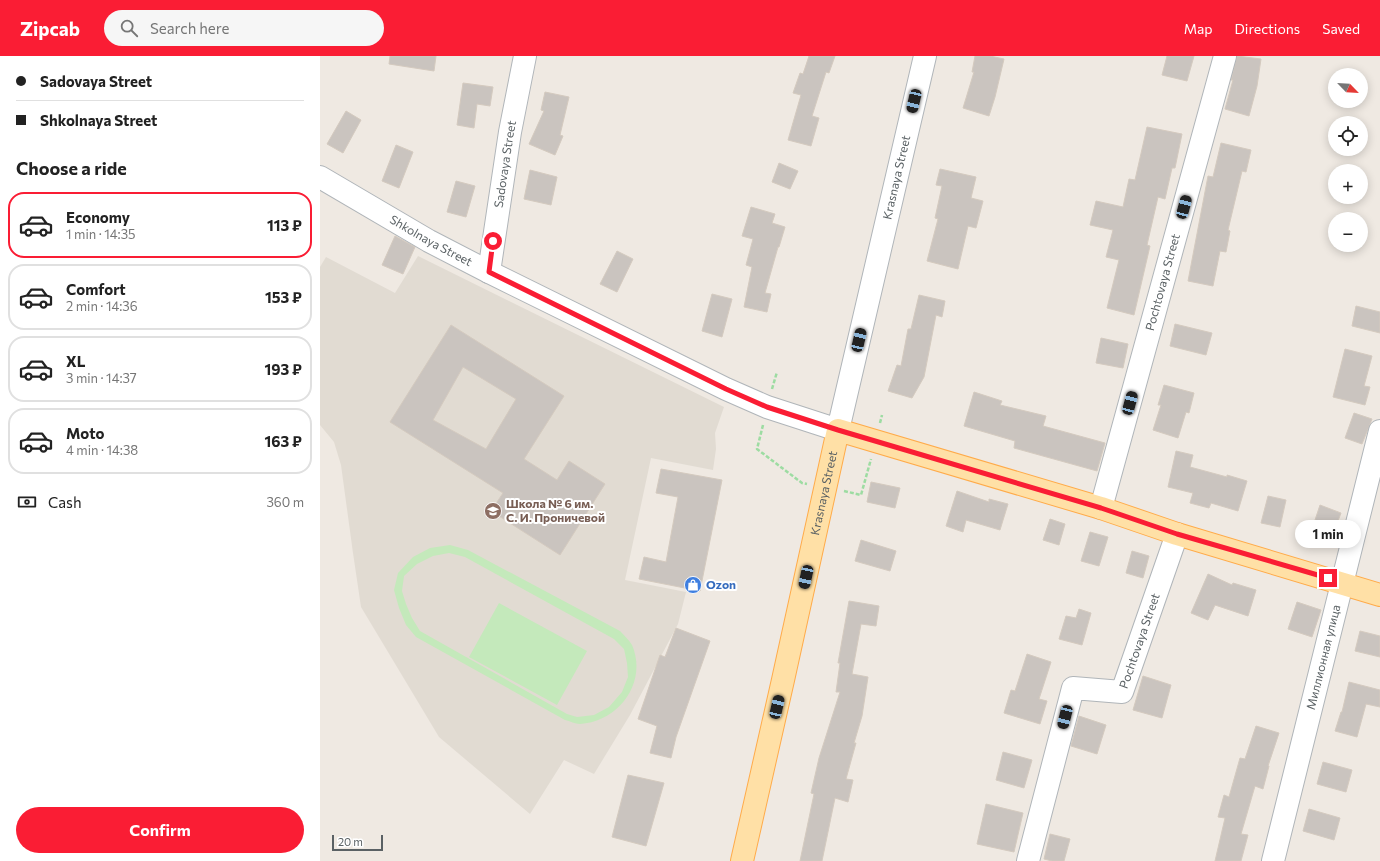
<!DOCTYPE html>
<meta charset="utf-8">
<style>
body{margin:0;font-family:Commissioner,sans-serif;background:#f6f6f6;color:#222;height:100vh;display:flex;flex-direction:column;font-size:15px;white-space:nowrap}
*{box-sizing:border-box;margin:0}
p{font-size:13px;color:#767676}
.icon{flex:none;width:22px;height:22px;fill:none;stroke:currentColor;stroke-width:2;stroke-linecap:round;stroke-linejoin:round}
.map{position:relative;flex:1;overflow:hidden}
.details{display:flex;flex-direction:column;background:#fff;width:320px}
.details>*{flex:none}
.hud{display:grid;align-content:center;height:88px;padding:0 16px;background:#fff}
.needle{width:26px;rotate:115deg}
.fabs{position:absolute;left:1008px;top:12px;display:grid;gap:8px}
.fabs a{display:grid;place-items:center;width:40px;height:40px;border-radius:50%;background:#fff;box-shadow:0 2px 10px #0003;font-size:20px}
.scale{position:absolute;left:12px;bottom:10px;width:51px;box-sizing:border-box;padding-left:4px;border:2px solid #5a6164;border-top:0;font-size:11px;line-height:14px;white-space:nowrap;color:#5a6164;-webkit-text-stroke:3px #fff;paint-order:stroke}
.end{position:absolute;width:18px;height:18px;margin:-9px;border:5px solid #fa1d34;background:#fff;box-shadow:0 0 0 2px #fff}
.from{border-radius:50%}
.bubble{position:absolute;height:28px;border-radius:14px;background:#fff;box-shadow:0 2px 10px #0003;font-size:13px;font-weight:700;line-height:28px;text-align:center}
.car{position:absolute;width:12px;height:24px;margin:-12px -6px;border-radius:5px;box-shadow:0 0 3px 1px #0007;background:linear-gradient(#222 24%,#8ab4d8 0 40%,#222 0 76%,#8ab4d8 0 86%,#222 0)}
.hud b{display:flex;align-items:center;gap:14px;height:38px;font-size:15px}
.hud b+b{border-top:1px solid #e0e0e0}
.hud i{width:10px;height:10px;background:#222}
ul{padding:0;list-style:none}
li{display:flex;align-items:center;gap:12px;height:66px;margin:0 8px 6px;padding:0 8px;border:2px solid #e0e0e0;border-radius:16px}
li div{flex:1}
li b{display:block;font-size:15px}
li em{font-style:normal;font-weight:700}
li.on{border-color:#fa1d34}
li>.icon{width:36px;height:36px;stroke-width:1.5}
h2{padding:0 16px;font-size:18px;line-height:48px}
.pay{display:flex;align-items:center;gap:10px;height:44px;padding:0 16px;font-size:15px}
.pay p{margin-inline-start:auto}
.action{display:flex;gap:8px;margin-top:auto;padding:8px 16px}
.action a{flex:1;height:46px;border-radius:24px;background:#fa1d34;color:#fff;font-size:16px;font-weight:700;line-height:46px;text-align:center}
header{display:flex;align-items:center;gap:24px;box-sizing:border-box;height:56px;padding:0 20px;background:#fa1d34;color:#fff}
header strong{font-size:19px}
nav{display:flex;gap:22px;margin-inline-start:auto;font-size:14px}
.search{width:280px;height:36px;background:#f6f6f6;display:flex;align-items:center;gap:10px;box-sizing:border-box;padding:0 14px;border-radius:22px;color:#767676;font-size:15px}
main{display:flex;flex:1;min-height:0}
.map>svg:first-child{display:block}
.education{fill:#e1dbd2}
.green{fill:#c4e9bb;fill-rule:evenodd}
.building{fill:#cac4bf;stroke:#d4cabf;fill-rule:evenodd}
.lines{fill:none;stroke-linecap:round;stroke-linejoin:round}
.minor-casing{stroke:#b0b5b9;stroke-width:24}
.major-casing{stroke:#ffab4a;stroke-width:24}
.path{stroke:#9ddca2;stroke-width:2.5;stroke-dasharray:4 2;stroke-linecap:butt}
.minor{stroke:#fff;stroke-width:22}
.major{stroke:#ffe0a6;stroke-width:22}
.route{stroke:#fa1d34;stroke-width:5}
.labels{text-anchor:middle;stroke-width:4;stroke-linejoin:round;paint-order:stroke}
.street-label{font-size:12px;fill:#5a6164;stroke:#fff}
.education-label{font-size:12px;font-weight:bold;fill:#785e54;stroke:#fff;text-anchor:start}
.shop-label{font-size:12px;font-weight:bold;fill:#366cbe;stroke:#fff;text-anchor:start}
</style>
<header>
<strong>Zipcab</strong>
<div class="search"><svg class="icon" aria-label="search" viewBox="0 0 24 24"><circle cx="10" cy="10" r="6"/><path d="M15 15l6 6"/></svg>Search here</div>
<nav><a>Map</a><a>Directions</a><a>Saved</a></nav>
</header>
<main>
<section class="details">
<div class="hud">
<b><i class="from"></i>Sadovaya Street</b>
<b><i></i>Shkolnaya Street</b>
</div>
<h2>Choose a ride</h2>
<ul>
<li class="on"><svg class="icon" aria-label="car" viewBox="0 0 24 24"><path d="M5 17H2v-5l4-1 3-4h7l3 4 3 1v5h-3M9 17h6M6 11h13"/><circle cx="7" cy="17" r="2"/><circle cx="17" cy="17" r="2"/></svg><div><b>Economy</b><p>1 min · 14:35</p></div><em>113 ₽</em></li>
<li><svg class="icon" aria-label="car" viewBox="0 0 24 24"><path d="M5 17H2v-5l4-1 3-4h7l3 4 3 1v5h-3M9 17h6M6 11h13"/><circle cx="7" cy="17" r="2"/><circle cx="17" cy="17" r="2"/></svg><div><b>Comfort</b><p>2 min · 14:36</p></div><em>153 ₽</em></li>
<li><svg class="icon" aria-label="car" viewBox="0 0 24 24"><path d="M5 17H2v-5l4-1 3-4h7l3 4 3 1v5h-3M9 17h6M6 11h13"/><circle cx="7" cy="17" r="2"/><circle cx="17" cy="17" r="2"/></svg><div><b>XL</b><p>3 min · 14:37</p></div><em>193 ₽</em></li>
<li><svg class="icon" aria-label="car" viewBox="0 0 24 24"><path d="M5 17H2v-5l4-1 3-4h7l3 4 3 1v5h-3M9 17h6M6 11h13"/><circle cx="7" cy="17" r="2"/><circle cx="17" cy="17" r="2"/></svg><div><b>Moto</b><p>4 min · 14:38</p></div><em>163 ₽</em></li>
</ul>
<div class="pay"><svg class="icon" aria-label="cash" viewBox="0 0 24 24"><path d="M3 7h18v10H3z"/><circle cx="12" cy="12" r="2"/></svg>Cash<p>360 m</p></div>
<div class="action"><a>Confirm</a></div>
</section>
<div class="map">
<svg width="1060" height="805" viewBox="0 0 1060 805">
<rect width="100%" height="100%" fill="#efe9e2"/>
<path class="education" d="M 98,200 L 404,351 L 395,377 L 396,393 L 393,414 L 331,402 L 305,524 L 366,536 L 358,568 L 310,659 L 274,718 L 244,704 L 210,758 L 119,681 L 41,551 L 33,497 L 21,409 L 14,386 L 0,369 L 0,211 L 6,201 L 75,237 Z"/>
<path class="green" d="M 130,489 L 148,494 L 300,575 C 304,579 309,584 312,589 C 328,626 299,666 260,668 C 255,668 250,665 245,664 L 96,581 L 86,569 L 79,552 L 74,534 L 78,517 L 93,501 L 110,492 ZM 129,497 L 145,501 L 294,583 L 304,593 L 307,607 L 308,621 L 302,636 L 289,651 L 274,659 L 257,661 L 247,658 L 100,575 L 92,562 L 86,548 L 82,535 L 84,520 L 97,508 L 113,500 Z
M 179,547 L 267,595 L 237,649 L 149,601 Z"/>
<path class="building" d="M 70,0 L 116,0 L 114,15 L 69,8 Z
M 489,0 L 515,0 L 509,17 L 506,16 L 492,60 L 499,62 L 491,90 L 468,84 L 481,39 L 473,37 L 480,17 L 483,18 Z
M 655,0 L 670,0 L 684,3 L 675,41 L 669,60 L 643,52 L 654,16 L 652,16 Z
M 847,0 L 874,0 L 867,25 L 842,19 Z
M 917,0 L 941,3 L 937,30 L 929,60 L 905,53 L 913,24 L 911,24 Z
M 143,27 L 173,31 L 170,50 L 157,48 L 154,72 L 137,69 Z
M 225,36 L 249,41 L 240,79 L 243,80 L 235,99 L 209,88 L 224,55 L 221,54 Z
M 26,55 L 41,64 L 23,97 L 7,88 Z
M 827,71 L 862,78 L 855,112 L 852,112 L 845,143 L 838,141 L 827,189 L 830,190 L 814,259 L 787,252 L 799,204 L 786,201 L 793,174 L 770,169 L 776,145 L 803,151 L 809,123 L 815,124 Z
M 901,87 L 931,94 L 926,116 L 922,115 L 908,174 L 910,175 L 906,196 L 900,195 L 893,230 L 868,225 L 888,120 L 893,121 Z
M 76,89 L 93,96 L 79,132 L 62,125 Z
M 459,107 L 478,115 L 470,133 L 452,126 Z
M 620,113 L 656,121 L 651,142 L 663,145 L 656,172 L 648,170 L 638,213 L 607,205 L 618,163 L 615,162 L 622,130 L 616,129 Z
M 210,114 L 237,121 L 231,149 L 204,143 Z
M 136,125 L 155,130 L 146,161 L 127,156 Z
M 431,151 L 455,158 L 452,167 L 465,171 L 459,191 L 458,191 L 445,237 L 451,238 L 447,256 L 424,251 L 432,211 L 426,209 L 433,183 L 422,180 Z
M 75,180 L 95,191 L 83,218 L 62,209 Z
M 297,195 L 313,203 L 297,236 L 280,228 Z
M 392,238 L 412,243 L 402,281 L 382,275 Z
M 599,239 L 625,245 L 622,261 L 616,259 L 604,321 L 592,342 L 568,335 L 577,309 L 581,310 L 588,273 L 591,273 Z
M 1036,250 L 1060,256 L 1060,277 L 1032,270 Z
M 855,268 L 892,277 L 886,299 L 850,290 Z
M 131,269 L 244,340 L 204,403 L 237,424 L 249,405 L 285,428 L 240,499 L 171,455 L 183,437 L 70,366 ZM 143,311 L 196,343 L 166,393 L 113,364 Z
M 781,282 L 808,288 L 803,312 L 776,307 Z
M 1025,293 L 1052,300 L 1044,330 L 1050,331 L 1045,349 L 1013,341 Z
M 844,329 L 874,337 L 869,357 L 866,356 L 858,382 L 833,374 L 841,349 L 838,349 Z
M 654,336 L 682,345 L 680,349 L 726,360 L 723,370 L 785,387 L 777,415 L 694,392 L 695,385 L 644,370 Z
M 1034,357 L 1052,363 L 1042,388 L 1025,382 Z
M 856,395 L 873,399 L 870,411 L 907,421 L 907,419 L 927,425 L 918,455 L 891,447 L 889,452 L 870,447 L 873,437 L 848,431 Z
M 341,413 L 402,424 L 380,535 L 319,523 L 324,501 L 346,506 L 358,441 L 336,437 Z
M 551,426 L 580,432 L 575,452 L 547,446 Z
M 637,435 L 669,446 L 669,443 L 688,448 L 680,474 L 646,464 L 643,476 L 626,470 Z
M 948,440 L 966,444 L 960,471 L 941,467 Z
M 1000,449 L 1021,457 L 1010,486 L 990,479 Z
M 730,463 L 745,468 L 739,489 L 723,484 Z
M 770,476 L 788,481 L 779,510 L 761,505 Z
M 541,484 L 576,495 L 570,515 L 535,505 Z
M 812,495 L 829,500 L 823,522 L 806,517 Z
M 888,518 L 912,529 L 913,527 L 936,534 L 928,560 L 895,549 L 888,564 L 871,557 Z
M 529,545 L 559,550 L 556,570 L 541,568 L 532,618 L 548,621 L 542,660 L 534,687 L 536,687 L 526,723 L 533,724 L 528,746 L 515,742 L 502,805 L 480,805 L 494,738 L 491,737 L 499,702 L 520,636 L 516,636 L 520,607 L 518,607 Z
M 977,546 L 1001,554 L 992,581 L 968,573 Z
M 759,553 L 771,557 L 762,589 L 739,583 L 746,560 L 756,562 Z
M 356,572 L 390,585 L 356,681 L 351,702 L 330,697 L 337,670 L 318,663 L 340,599 L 345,601 Z
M 1040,575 L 1060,580 L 1060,601 L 1035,595 Z
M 707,598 L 731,606 L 719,643 L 727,645 L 720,668 L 684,657 L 691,634 L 695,635 Z
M 823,620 L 851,629 L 842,662 L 813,654 Z
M 1029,626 L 1060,634 L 1060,651 L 1046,648 L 1037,681 L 1015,675 L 1021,656 L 1022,656 Z
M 759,660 L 786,669 L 777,698 L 751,690 Z
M 936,670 L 959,677 L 948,710 L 949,710 L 943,733 L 935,730 L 921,778 L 928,779 L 921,805 L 895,805 L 905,762 L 898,761 L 904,739 L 909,741 L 920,702 L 925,703 Z
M 683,696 L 712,704 L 704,732 L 676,724 Z
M 1003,706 L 1032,714 L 1026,736 L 997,728 Z
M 308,719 L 344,727 L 326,790 L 292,781 Z
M 666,748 L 703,757 L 694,796 L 657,788 Z
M 989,753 L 1020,762 L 1014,784 L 983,775 Z
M 730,778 L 750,783 L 744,805 L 732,805 L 724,803 Z"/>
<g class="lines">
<g class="minor-casing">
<g id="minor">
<path id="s1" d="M 0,121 L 109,185 L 169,216 L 406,333 L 447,351 L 518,374 L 605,0"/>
<path id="s2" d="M 169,216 L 190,76 L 205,0"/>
<path id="s3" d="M 781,452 L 905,0"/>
<path id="s4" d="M 708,805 L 753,632 L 802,636 L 857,478"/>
<path id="s5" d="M 953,805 L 1060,375"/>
</g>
</g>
<g class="major-casing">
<g id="major">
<path id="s6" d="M 422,805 L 463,624 L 518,374 L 781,452 L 857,478 L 1060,539"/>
</g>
</g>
<path class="path" d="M 452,333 L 457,316
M 560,367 L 562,359
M 443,369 L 437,393 L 482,427 L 487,428
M 524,435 L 541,439 L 551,403"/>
<use href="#minor" class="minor"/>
<use href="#major" class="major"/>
</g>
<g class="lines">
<path class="route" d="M 173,185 L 169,216 L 406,333 L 447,351 L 518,374 L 781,452 L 857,478 L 1008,522"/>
</g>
<defs>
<g id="school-disc" transform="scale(0.9)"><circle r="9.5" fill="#8d6e63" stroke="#fff"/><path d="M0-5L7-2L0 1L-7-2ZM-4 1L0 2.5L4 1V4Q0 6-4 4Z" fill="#fff"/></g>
<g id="shop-disc" transform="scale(0.9)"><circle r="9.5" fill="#3f7fe0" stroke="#fff"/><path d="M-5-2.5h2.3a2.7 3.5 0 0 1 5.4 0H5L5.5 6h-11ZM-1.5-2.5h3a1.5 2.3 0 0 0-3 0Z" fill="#fff"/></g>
</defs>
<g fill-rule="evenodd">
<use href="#school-disc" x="173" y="455"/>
<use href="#shop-disc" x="373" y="529"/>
</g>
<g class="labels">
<g class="street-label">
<text dy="4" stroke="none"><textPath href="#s2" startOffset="109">Sadovaya Street</textPath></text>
<text dy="4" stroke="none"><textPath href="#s1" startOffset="837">Krasnaya Street</textPath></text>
<text dy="4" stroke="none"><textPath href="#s1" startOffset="128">Shkolnaya Street</textPath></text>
<text dy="4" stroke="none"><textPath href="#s3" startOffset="234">Pochtovaya Street</textPath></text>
<text dy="4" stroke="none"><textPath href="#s6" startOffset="377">Krasnaya Street</textPath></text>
<text dy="4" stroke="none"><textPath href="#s4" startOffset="282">Pochtovaya Street</textPath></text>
<text dy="4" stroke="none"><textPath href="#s5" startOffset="210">Миллионная улица</textPath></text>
</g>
<g class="education-label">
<text x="186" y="452">Школа № 6 им.<tspan x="186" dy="14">С. И. Проничевой</tspan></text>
</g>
<g class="shop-label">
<text x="386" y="533">Ozon</text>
</g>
</g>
</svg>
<div class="fabs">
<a><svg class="needle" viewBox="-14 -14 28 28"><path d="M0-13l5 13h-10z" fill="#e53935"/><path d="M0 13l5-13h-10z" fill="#767676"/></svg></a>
<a><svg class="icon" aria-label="locate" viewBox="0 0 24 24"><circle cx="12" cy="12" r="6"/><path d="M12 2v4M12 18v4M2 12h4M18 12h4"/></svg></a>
<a>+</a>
<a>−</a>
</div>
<div class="scale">20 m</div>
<i class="end from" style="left:173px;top:185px"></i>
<i class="end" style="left:1008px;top:522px"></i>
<div class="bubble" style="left:975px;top:464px;width:66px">1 min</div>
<i class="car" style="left:594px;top:45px;rotate:193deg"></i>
<i class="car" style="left:864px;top:151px;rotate:15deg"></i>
<i class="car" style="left:539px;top:284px;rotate:13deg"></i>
<i class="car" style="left:810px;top:347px;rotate:15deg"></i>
<i class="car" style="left:486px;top:521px;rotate:192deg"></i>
<i class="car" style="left:457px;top:651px;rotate:13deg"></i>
<i class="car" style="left:745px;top:661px;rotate:194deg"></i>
</div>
</main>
